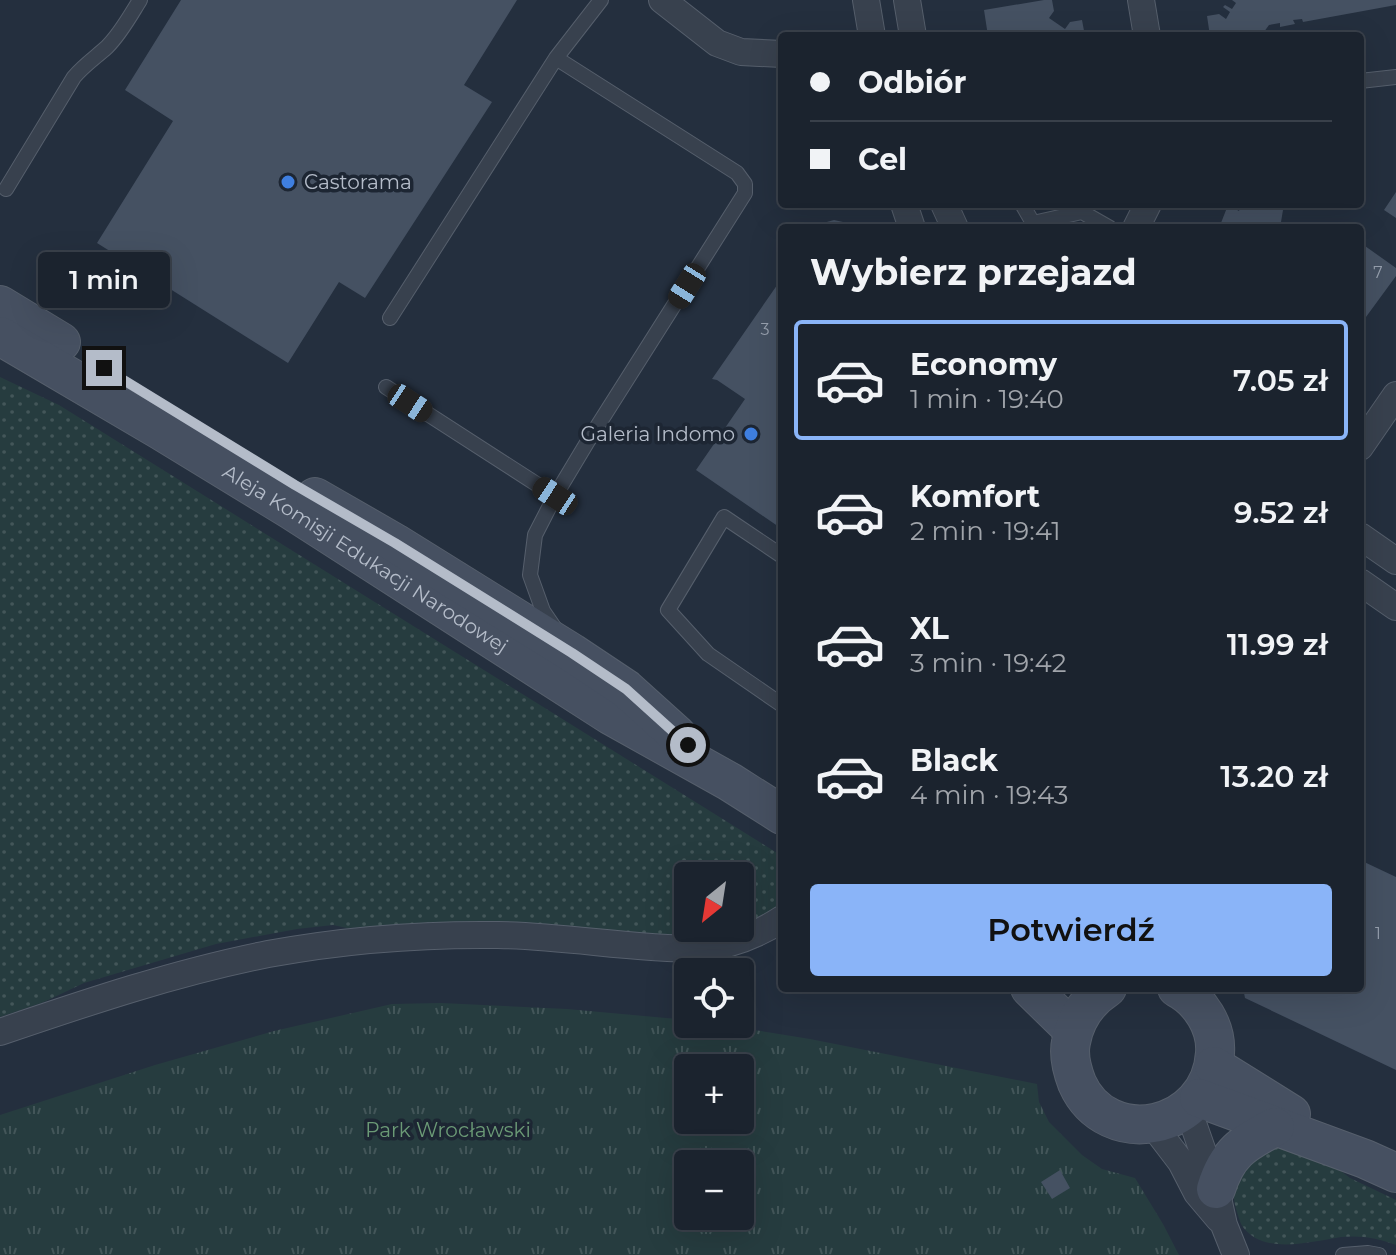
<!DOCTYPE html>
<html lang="pl">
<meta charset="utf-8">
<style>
body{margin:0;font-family:Montserrat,sans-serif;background:#282f3a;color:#f1f3f6;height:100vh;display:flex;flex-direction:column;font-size:30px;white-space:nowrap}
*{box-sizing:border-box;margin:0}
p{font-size:26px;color:#a0a4aa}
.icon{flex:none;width:44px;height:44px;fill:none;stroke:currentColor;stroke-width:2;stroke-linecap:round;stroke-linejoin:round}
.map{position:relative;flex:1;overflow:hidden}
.side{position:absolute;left:778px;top:224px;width:586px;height:768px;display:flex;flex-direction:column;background:#1b232e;border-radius:8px;box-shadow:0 8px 32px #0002,0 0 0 2px #39404a}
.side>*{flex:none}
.banner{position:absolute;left:778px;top:32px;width:586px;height:176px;border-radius:8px;box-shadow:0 8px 32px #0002,0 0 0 2px #39404a;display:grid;align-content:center;height:176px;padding:0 32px;background:#1b232e}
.needle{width:52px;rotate:210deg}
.controls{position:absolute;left:674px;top:862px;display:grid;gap:16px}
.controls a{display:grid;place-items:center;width:80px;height:80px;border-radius:8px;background:#1b232e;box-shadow:0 8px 32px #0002,0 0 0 2px #39404a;font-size:40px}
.end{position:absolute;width:36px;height:36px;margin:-18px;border:10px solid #b4bcc9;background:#111;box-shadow:0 0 0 4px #111}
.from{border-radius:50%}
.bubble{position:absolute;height:56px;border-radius:8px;background:#1b232e;box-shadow:0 8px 32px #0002,0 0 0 2px #39404a;font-size:26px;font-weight:600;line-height:56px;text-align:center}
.car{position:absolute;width:24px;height:48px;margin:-24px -12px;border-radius:10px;box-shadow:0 0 6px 2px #0007;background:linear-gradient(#222 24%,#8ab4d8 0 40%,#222 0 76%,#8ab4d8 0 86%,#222 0)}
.banner b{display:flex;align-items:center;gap:28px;height:76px;font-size:30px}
.banner b+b{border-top:2px solid #39404a}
.banner i{width:20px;height:20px;background:#f1f3f6}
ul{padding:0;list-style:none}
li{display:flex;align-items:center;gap:24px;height:120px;margin:0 16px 12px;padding:0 16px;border:4px solid transparent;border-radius:8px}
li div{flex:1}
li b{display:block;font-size:30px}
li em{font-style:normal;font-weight:600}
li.active{border-color:#8ab4f8}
li>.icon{width:72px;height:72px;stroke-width:1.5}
h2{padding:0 32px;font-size:36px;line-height:96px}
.cta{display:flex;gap:16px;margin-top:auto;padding:16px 32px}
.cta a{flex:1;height:92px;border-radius:8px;background:#8ab4f8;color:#111;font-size:32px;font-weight:600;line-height:92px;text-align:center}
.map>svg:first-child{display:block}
.grass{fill:url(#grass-dots)}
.park{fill:url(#park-tufts);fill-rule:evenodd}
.building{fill:#455162}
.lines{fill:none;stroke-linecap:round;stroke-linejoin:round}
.lane-casing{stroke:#565f6c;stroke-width:16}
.street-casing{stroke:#565f6c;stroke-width:28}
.secondary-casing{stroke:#565f6c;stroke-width:40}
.lane{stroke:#38414e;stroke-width:14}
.street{stroke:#38414e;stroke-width:26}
.secondary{stroke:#465061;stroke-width:38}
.route{stroke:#b4bcc9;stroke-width:10}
.shop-dot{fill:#3f7fe0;stroke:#1d2633;stroke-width:3}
.labels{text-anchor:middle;stroke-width:7;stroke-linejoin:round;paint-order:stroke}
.number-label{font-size:16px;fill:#98a1af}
.poi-label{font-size:20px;fill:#b4bcc9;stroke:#1d2633;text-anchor:start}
.street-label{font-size:20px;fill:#b4bcc9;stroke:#1d2633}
.park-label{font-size:20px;fill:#6b9a76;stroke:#1d2633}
</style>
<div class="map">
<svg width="1396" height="1255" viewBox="0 0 1396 1255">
<defs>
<pattern id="grass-dots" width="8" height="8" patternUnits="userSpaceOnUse" patternTransform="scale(2)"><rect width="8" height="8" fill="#263c3f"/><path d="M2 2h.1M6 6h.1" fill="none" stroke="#435659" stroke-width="1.8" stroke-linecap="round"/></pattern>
<pattern id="park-tufts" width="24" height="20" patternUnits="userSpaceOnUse" patternTransform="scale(2)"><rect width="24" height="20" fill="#263c3f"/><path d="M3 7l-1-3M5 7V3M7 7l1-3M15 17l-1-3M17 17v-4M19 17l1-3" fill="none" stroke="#435659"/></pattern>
</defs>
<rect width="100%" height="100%" fill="#242f3e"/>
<path class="grass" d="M 0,377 L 59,405 L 782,856 L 782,903 L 761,917 L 740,928 L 740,876 L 688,876 L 688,928 L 740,928 L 701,938 L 436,925 L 347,928 L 333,925 L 297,929 L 216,944 L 84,983 L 44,1002 L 0,1017 Z
M 1274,1145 L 1318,1153 L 1350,1178 L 1396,1200 L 1396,1245 C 1379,1238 1360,1235 1341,1237 C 1304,1243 1260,1255 1241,1224 C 1233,1200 1231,1196 1238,1170 Z"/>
<path class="park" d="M 441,1003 L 567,1009 L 688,1020 L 688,1024 L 718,1024 L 810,1039 L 1037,1084 L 1039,1102 L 1049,1122 L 1082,1155 L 1102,1169 L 1135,1178 L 1163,1224 L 1179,1255 L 0,1255 L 0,1115 L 155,1065 L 274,1031 L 392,1004 ZM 688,1068 L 740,1068 L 740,1120 L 688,1120 ZM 688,1164 L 740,1164 L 740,1216 L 688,1216 Z"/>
<path class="building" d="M 181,0 L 517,0 L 464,85 L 492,102 L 365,298 L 339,282 L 288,363 L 97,243 L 173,121 L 125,90 Z
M 1044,0 L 1052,0 L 1054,11 L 1049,18 L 1065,29 L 1070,22 L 1082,20 L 1085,36 L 988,36 L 984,10 Z
M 1232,0 L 1396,0 L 1396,5 L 1303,22 L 1302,19 L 1293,20 L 1295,24 L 1280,27 L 1280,23 L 1269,25 L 1261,36 L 1210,36 L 1207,16 L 1219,14 L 1226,19 L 1230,12 L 1223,7 L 1225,5 L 1232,9 L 1236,3 Z
M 1396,192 L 1396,218 L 1384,210 Z
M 1241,204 L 1284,204 L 1280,228 L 1219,228 L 1228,205 L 1239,211 Z
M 834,220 L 843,222 L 853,228 L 817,228 L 823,223 Z
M 1365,246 L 1396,268 L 1396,276 L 1366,317 L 1360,313 L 1360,253 Z
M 782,278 L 782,529 L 696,470 L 745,399 L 717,380 L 712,379 Z
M 1360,860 L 1396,877 L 1396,1070 L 1245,998 L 1243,988 L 1360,988 Z
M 1060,1170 L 1070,1188 L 1052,1199 L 1041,1182 Z"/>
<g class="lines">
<g class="lane-casing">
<path id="lane" d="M 556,58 L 737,173 L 745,184 L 745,193 L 588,441 L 555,496 L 535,535 L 530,575 L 543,611 L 556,630
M 1360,81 L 1396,77
M 6,189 L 74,77 C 84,65 96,57 107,47 C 121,33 130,16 140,0
M 1022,204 L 1033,223 L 1082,212 L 1110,228
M 390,318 L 556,58 L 601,0
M 386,387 L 555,496
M 782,556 L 724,517 L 668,610 L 708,654 L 782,705
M 1343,1255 L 1368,1253 L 1379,1255"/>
</g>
<g class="street-casing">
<path id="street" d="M 662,0 L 717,43 L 741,52 L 782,54
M 866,0 L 872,36
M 907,0 L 913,36
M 1141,0 L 1147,36
M 904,204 L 912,228
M 944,204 L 955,228
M 1136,228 L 1148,204
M 1360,447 L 1396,395
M 1360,536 L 1396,561
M 1360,582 L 1396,607
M 0,1032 C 88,1002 177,972 268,954 C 344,940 421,934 498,935 C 565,936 632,949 698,949 C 730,946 756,936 782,919
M 1188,1109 L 1216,1189 L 1224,1225 L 1236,1255
M 1152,1124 L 1181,1162 L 1197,1193 L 1219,1219"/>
</g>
<g class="secondary-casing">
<g id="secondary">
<path d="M 0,305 L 61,342"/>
<path id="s1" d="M 0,336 L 160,430 L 291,510 L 610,715 L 730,782 L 782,815"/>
<path d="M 315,497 L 395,543 L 572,653 L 626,689 L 677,735"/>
<path d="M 1030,988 L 1073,1030"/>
<path d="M 1107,988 C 1087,1001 1075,1019 1071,1042 C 1068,1056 1072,1070 1077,1083 C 1107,1151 1210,1131 1215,1053 C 1217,1027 1200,1000 1177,988"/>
<path d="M 1214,1066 L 1291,1114"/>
<path d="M 1199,1098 L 1365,1159 L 1396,1173"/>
<path d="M 1216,1189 C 1227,1153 1243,1143 1275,1127"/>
</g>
</g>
<use href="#lane" class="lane"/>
<use href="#street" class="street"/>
<use href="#secondary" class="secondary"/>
</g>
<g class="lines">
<path class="route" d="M 104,368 L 295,485 L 395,543 L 572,653 L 626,689 L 688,745"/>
</g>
<g class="shop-dot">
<circle cx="288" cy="182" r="8"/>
<circle cx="751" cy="434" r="8"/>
</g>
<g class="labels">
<g class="number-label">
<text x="1378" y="278">7</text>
<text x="765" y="335">3</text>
<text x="1378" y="939">1</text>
</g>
<g class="poi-label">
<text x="304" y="189">Castorama</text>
<text x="735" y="441" text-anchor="end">Galeria Indomo</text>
</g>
<g class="street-label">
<text dy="7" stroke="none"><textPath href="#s1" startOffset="428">Aleja Komisji Edukacji Narodowej</textPath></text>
</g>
<g class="park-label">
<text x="448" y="1137">Park Wrocławski</text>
</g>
</g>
</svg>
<div class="controls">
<a><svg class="needle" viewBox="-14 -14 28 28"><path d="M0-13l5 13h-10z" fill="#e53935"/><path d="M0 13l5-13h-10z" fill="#a0a4aa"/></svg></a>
<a><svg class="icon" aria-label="locate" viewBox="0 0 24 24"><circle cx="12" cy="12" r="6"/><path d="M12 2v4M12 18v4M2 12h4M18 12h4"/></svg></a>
<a>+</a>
<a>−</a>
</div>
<i class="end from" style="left:688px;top:745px"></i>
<i class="end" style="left:104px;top:368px"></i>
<div class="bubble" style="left:38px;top:252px;width:132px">1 min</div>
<i class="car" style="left:687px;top:286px;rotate:212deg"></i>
<i class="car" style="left:410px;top:403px;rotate:123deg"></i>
<i class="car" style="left:555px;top:496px;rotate:303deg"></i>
<div class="banner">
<b><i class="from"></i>Odbiór</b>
<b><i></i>Cel</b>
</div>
<section class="side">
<h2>Wybierz przejazd</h2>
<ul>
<li class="active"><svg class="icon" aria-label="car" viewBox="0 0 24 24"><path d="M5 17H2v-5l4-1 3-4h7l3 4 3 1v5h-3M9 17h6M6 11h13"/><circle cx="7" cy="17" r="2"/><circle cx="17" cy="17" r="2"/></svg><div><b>Economy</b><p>1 min · 19:40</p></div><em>7.05 zł</em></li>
<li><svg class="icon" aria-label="car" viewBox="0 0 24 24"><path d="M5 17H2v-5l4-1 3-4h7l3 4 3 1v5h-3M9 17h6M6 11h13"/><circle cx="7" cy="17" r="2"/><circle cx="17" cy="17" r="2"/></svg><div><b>Komfort</b><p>2 min · 19:41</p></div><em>9.52 zł</em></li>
<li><svg class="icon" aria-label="car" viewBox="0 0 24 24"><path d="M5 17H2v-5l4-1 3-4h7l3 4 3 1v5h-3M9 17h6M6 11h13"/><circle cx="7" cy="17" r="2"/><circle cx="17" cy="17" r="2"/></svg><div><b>XL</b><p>3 min · 19:42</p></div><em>11.99 zł</em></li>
<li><svg class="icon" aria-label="car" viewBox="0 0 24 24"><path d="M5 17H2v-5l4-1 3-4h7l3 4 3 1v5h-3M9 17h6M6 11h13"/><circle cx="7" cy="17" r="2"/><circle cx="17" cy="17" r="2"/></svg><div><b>Black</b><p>4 min · 19:43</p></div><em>13.20 zł</em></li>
</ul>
<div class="cta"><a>Potwierdź</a></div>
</section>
</div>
